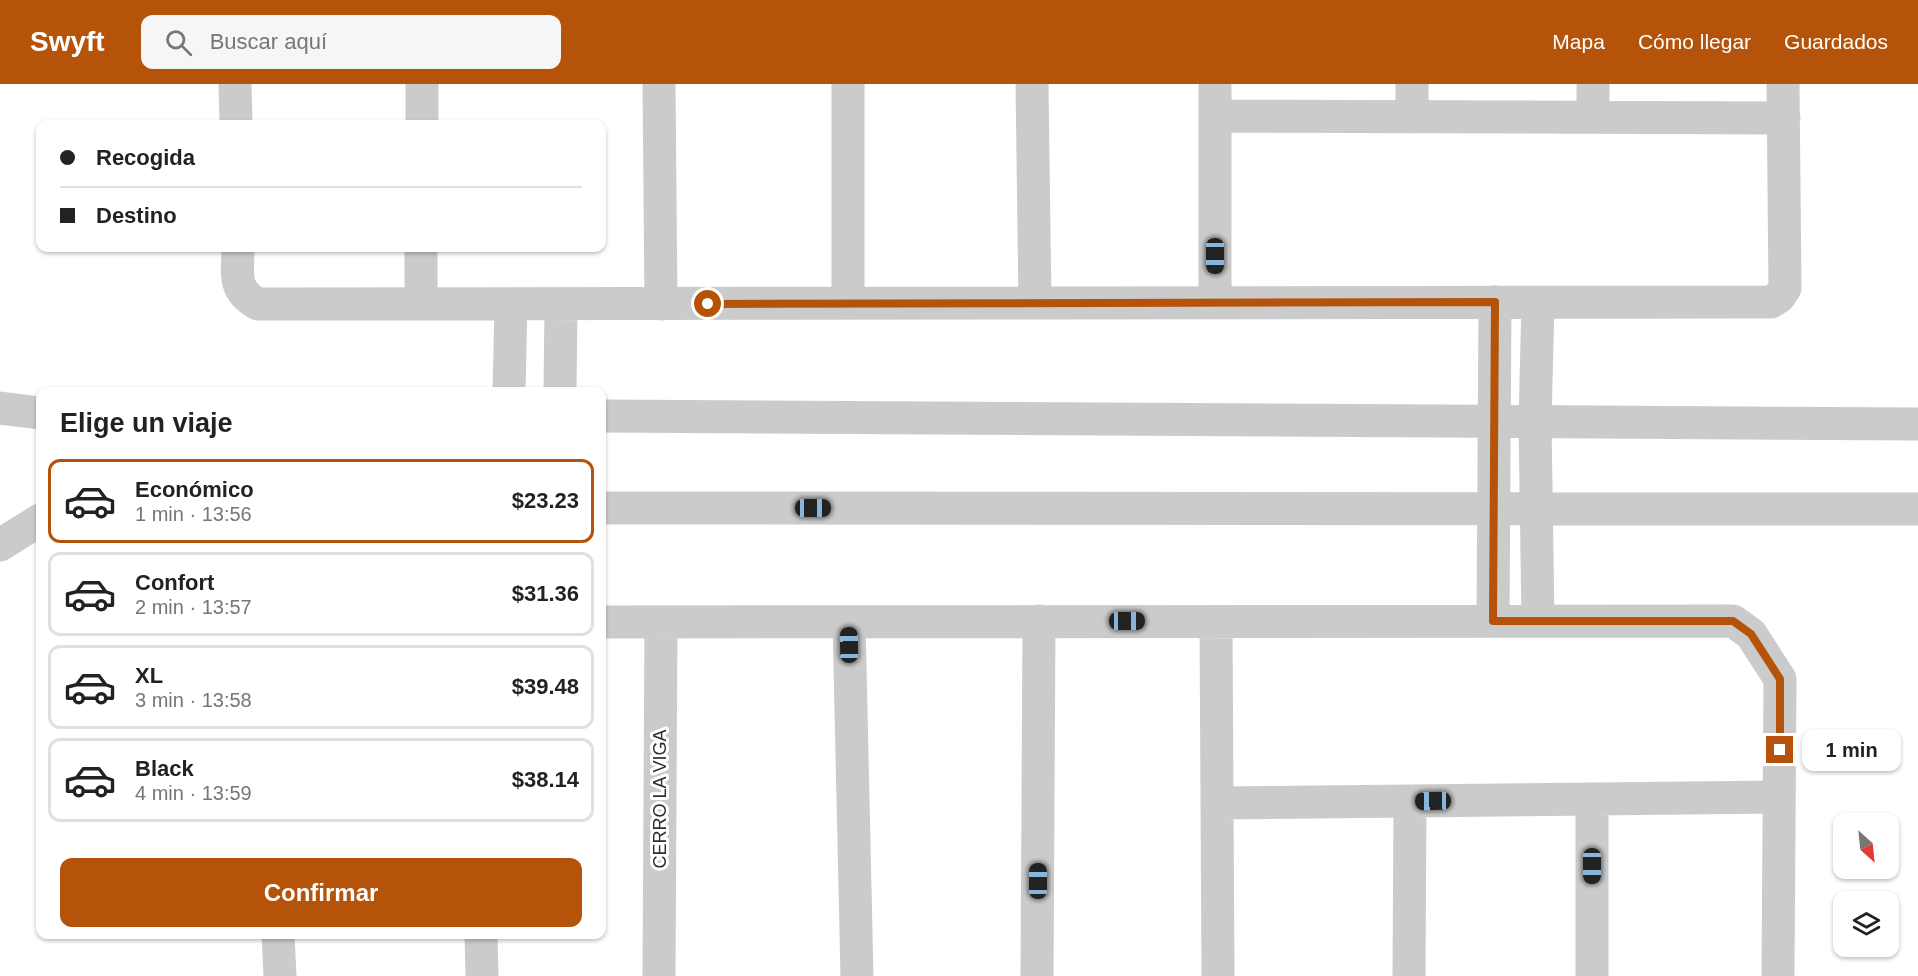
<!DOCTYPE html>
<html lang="es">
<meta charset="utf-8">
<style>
body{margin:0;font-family:Helvetica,sans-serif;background:#f6f6f6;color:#222;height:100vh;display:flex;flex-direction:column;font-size:22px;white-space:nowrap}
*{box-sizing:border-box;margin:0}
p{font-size:20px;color:#767676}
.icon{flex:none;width:33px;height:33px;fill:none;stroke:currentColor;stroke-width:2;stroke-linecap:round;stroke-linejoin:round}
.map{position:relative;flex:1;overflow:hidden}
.drawer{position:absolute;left:36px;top:303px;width:570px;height:552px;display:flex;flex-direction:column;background:#fff;border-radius:12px;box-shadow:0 2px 4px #0004}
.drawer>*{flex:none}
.guide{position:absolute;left:36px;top:36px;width:570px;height:132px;border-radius:12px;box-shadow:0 2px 4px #0004;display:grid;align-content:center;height:132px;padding:0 24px;background:#fff}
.needle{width:39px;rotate:153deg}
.fabs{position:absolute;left:1833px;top:729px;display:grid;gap:12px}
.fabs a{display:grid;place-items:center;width:66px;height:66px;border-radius:12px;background:#fff;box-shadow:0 2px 4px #0004;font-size:30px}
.end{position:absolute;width:27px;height:27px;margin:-14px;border:8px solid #b45309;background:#fff;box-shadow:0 0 0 3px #fff}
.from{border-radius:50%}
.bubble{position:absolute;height:42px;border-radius:12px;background:#fff;box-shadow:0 2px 4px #0004;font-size:20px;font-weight:700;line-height:42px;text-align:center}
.car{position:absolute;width:18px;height:36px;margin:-18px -9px;border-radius:8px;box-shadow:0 0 4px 2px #0007;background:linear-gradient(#222 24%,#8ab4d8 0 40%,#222 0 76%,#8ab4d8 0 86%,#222 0)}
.guide b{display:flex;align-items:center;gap:21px;height:57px;font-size:22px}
.guide b+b{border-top:2px solid #e0e0e0}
.guide i{width:15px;height:15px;background:#222}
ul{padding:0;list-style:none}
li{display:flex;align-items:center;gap:18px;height:84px;margin:0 12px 9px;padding:0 12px;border:3px solid #e0e0e0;border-radius:12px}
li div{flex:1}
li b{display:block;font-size:22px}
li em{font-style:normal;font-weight:700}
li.on{border-color:#b45309}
li>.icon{width:54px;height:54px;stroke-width:1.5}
h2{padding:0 24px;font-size:27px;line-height:72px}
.button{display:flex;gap:12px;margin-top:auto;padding:12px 24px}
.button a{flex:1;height:69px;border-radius:12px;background:#b45309;color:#fff;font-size:24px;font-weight:700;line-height:69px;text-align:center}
header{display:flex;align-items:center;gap:36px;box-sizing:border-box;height:84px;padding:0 30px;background:#b45309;color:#fff}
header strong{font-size:28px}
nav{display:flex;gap:33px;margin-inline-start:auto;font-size:21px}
.search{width:420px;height:54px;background:#f6f6f6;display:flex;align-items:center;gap:15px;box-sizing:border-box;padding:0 21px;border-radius:12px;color:#767676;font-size:22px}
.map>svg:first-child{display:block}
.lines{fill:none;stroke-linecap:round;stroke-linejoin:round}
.minor{stroke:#cbcbcb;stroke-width:33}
.route{stroke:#b45309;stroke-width:8}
.labels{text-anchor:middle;stroke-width:6;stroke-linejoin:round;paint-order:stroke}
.street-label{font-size:18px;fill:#2e2e2e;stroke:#fff}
</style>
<header>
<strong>Swyft</strong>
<div class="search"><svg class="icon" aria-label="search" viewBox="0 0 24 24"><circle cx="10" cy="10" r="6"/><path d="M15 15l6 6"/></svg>Buscar aquí</div>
<nav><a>Mapa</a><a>Cómo llegar</a><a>Guardados</a></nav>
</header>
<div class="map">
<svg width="1918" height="892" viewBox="0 0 1918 892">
<rect width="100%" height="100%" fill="#fff"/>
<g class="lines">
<path class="minor" d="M 235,0 L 236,40
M 659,0 L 661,220
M 848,0 L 848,219
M 1032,0 L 1035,219
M 1412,0 L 1412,33
M 1593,0 L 1593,33
M 1215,32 L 1784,34
M 422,40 L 422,0
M 238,164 C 238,190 232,206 258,220 L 1771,218 L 1779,213 L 1785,204 L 1783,0
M 1538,218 L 1535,338 L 1538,537
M 1215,219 L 1215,0
M 421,220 L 421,164
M 509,308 L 511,220
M 560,308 L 561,220
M 0,324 L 40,329
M 602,332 L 1918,340
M 602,424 L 1918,425
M 0,461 L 40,436
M 1493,537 L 1495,218
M 602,538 L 1733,537 L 1751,550 L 1780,595 L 1778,892
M 849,538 L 857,892
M 1216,538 L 1218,892
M 1217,719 L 1779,713
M 278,850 L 280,892
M 481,850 L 482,892
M 659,892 L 661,538
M 1037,892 L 1039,537
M 1409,892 L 1410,717
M 1592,892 L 1592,715"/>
</g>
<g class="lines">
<path class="route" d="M 708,220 L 1495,218 L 1493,537 L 1733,537 L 1751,550 L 1780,595 L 1780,666"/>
</g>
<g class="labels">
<g class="street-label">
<text transform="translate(660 715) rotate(-90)" y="6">CERRO LA VIGA</text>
</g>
</g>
</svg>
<div class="fabs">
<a><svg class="needle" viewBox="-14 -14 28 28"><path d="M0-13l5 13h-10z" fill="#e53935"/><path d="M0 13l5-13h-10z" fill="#767676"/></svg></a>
<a><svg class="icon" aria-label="layers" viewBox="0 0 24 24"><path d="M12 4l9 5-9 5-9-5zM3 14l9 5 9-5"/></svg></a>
</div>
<i class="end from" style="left:708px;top:220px"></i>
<i class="end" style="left:1780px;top:666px"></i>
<div class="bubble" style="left:1802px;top:645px;width:99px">1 min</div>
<i class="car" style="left:1215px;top:172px;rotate:180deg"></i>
<i class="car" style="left:813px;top:424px;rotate:90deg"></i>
<i class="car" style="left:1127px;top:537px;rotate:90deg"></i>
<i class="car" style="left:849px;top:561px;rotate:359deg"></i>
<i class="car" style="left:1433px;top:717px;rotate:269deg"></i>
<i class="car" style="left:1592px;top:782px;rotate:180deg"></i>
<i class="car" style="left:1038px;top:797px;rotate:0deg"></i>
<div class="guide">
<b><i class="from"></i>Recogida</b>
<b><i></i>Destino</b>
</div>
<section class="drawer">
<h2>Elige un viaje</h2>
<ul>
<li class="on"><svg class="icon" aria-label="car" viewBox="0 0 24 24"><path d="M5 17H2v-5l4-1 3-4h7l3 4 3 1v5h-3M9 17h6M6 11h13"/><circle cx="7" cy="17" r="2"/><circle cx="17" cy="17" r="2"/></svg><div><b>Económico</b><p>1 min · 13:56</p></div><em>$23.23</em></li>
<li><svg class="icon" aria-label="car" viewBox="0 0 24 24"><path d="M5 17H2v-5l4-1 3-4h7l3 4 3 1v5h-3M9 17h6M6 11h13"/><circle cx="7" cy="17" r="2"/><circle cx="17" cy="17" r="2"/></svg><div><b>Confort</b><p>2 min · 13:57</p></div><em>$31.36</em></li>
<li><svg class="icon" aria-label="car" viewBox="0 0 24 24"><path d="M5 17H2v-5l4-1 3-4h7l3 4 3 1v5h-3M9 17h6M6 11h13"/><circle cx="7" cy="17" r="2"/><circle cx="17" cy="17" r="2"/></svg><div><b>XL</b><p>3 min · 13:58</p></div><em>$39.48</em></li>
<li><svg class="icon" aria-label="car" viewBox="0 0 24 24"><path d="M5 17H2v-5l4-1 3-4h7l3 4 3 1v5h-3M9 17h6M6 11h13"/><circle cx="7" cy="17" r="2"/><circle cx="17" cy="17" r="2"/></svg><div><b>Black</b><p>4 min · 13:59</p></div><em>$38.14</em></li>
</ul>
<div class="button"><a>Confirmar</a></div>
</section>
</div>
